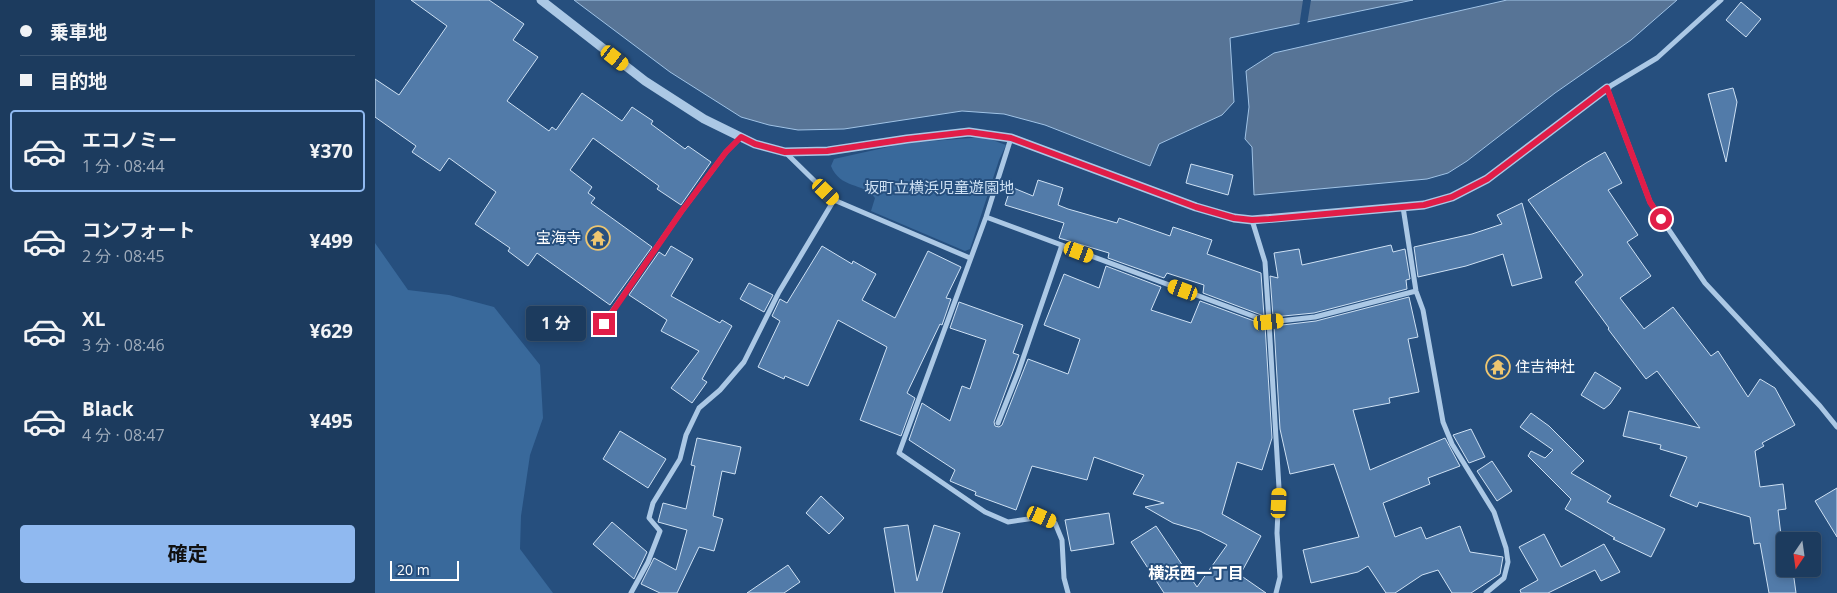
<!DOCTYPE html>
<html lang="ja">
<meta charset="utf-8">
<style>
body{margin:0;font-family:"Open Sans","Noto Sans JP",sans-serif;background:#294667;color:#f1f3f6;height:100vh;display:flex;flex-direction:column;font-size:19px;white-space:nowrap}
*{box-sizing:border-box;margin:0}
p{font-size:16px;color:#a0adbc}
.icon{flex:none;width:28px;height:28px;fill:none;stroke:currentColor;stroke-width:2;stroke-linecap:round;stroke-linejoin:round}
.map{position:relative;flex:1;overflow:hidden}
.details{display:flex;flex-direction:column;background:#1c3b5e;width:375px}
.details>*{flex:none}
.hud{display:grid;align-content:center;height:110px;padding:0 20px;background:#1c3b5e}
.needle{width:32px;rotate:193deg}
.buttons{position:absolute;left:1401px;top:532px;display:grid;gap:10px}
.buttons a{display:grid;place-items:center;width:45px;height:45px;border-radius:5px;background:#1c3b5e;box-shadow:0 2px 8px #0003,0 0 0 1px #3a5573;font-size:25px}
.scale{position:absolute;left:15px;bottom:12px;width:69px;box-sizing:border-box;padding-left:5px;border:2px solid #fff;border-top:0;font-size:14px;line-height:18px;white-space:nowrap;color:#fff;-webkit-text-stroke:4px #264f7e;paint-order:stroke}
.end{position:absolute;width:22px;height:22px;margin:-11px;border:6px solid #e11d48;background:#fff;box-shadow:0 0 0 2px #fff}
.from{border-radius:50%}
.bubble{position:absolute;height:35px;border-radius:5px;background:#1c3b5e;box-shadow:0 2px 8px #0003,0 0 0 1px #3a5573;font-size:16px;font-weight:700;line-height:35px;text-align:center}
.car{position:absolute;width:15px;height:30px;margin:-15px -8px;border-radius:6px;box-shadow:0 0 4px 1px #0007;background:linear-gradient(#f5c518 24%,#345 0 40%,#f5c518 0 76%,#345 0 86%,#f5c518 0)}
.hud b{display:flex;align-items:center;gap:18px;height:48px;font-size:19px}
.hud b+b{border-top:1px solid #3a5573}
.hud i{width:12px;height:12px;background:#f1f3f6}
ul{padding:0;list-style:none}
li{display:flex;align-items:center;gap:15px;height:82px;margin:0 10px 8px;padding:0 10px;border:2px solid transparent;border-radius:5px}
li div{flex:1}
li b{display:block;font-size:19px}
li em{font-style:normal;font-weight:700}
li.on{border-color:#90b9f0}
li>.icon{width:45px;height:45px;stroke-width:1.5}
.button{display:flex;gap:10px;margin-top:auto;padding:10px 20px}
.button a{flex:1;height:58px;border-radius:5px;background:#90b9f0;color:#111;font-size:20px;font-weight:700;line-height:58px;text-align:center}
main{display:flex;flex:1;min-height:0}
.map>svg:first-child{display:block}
.green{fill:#39699b}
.water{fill:#577496;stroke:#a0c3e6}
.pier{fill:#264f7e}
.building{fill:#527ba9;stroke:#cee1f4}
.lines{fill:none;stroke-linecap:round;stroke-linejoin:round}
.minor{stroke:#abc8e5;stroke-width:5}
.tertiary{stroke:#abc8e5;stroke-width:9}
.route{stroke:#e11d48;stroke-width:6}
.labels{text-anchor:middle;stroke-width:4;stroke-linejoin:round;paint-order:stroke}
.park-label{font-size:15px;fill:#cee1f4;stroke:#264f7e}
.poi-label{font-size:15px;fill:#fff;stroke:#264f7e;text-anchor:end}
.neighbourhood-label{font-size:16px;font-weight:bold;fill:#fff;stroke:#264f7e}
</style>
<main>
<section class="details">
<div class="hud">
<b><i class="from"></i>乗車地</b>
<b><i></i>目的地</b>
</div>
<ul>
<li class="on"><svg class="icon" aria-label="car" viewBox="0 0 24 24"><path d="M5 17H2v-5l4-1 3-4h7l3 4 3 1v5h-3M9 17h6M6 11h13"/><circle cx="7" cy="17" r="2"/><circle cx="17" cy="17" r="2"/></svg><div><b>エコノミー</b><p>1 分 · 08:44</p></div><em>¥370</em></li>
<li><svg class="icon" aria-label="car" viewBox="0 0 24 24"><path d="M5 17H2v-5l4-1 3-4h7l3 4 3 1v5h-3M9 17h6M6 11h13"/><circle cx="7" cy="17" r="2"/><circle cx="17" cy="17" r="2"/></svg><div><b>コンフォート</b><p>2 分 · 08:45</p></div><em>¥499</em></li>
<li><svg class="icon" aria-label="car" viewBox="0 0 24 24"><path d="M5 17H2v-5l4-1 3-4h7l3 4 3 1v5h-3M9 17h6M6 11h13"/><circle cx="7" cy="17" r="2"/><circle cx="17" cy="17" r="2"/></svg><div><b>XL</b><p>3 分 · 08:46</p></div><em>¥629</em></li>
<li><svg class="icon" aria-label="car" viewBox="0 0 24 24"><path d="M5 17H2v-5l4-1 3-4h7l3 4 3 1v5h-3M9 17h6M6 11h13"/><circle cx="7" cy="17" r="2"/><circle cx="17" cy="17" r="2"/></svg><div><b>Black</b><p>4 分 · 08:47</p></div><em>¥495</em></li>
</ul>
<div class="button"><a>確定</a></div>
</section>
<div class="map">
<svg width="1462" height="593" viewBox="0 0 1462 593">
<rect width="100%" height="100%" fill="#264f7e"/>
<path class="green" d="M 609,137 L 631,145 L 624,160 L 595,249 L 590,251 L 496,211 L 500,198 C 488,182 465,189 456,166 L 459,159 L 531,143 Z
M 0,243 L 33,290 L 74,295 L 119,307 L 165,365 L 168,418 L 155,455 L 146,516 L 145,549 L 178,593 L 0,593 Z"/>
<path class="water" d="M 199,0 L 1038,0 L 855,38 L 859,102 L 847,115 L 784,144 L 775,166 L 670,125 L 629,114 L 587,111 L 469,129 L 423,130 L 394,125 L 366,117 L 295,72 Z
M 1132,0 L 1302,0 L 1256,40 L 1180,93 L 1092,161 L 1073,173 L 1052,179 L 879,195 L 877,147 L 870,139 L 874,107 L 871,71 L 899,53 Z"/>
<path class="pier" d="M 928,0 L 936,0 L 932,25 L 924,27 Z"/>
<path class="building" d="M 36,0 L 114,0 L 149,24 L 138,40 L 163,57 L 132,101 L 174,131 L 177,127 L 181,130 L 207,93 L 247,121 L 257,107 L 278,121 L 276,124 L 310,149 L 313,146 L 336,162 L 306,205 L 282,189 L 284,186 L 218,138 L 195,170 L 217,187 L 213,193 L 220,198 L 216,203 L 277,247 L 235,305 L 162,253 L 153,266 L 133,251 L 135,248 L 100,224 L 121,192 L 74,158 L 65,171 L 37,152 L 41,146 L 0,117 L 0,79 L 24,95 L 72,26 Z
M 1366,2 L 1386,19 L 1371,37 L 1351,20 Z
M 1358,88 L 1362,102 L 1351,162 L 1333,94 Z
M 1230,152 L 1247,183 L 1233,190 L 1263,235 L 1252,242 L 1276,276 L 1245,298 L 1269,329 L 1298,307 L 1336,356 L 1343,351 L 1373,397 L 1385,379 L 1400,388 L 1420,425 L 1387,443 L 1389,446 L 1380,451 L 1385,487 L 1408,484 L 1411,509 L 1403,510 L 1410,569 L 1411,572 L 1418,571 L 1421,593 L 1394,593 L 1385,543 L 1379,544 L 1375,517 L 1324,502 L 1322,507 L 1295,496 L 1312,457 L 1285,449 L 1286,445 L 1248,436 L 1254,411 L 1325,428 L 1282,371 L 1271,379 L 1233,329 L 1234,328 L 1200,282 L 1208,275 L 1153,200 L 1211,163 Z
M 816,164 L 858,175 L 853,195 L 811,183 Z
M 663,180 L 688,188 L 683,205 L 693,209 L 742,223 L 744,218 L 795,236 L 798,227 L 837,240 L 832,254 L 886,273 L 889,316 L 828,293 L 829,285 L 792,273 L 789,278 L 733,258 L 734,253 L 684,238 L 689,223 L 630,205 L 636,187 L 658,196 Z
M 1147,203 L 1167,278 L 1137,286 L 1128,254 L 1091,266 L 1043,277 L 1039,247 L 1097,234 L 1127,224 L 1122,215 Z
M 1016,245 L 1018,252 L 1030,249 L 1035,279 L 1031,280 L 1032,289 L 939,313 L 898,317 L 895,276 L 903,278 L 899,253 L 924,249 L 927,265 Z
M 296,246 L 318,259 L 296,296 L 345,323 L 347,320 L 357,326 L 327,379 L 332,382 L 317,403 L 296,388 L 324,351 L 286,331 L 292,320 L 254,295 L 284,252 L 290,256 Z
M 447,246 L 477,264 L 478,261 L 501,274 L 487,300 L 520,318 L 553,251 L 586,267 L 571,298 L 576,299 L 567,325 L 565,324 L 532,393 L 540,398 L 526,436 L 485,420 L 512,347 L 463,320 L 433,386 L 410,376 L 409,379 L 383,367 L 405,321 L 397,316 L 405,299 L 412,303 Z
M 731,266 L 786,287 L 776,310 L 816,323 L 825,301 L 890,325 L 897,438 L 887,470 L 862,462 L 847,514 L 886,536 L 865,575 L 891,593 L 789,593 L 756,542 L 781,526 L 822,587 L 852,545 L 825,531 L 798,523 L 770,507 L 789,503 L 758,494 L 769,475 L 719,457 L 712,480 L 657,466 L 641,510 L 600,495 L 601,492 L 575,481 L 580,470 L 534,440 L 547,403 L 575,421 L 587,386 L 595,389 L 611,340 L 575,328 L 584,302 L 648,325 L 638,353 L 644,355 L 619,422 L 620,426 L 624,427 L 627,425 L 653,359 L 693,374 L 705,339 L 669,325 L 689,274 L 724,288 Z
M 374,283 L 398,295 L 389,312 L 365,299 Z
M 1034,297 L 1043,337 L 1033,339 L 1044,392 L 1014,398 L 1015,403 L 978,410 L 995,470 L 1070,438 L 1085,466 L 1053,478 L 1055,484 L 1008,503 L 1020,537 L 1046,527 L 1051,539 L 1085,526 L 1095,552 L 1128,557 L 1125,574 L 1096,593 L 1077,593 L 1063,570 L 1047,575 L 1020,593 L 1011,593 L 993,566 L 983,572 L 936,583 L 928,550 L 984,537 L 959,464 L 915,474 L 905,429 L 899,326 L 941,321 Z
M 1220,372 L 1246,388 L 1235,404 L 1229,409 L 1206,395 Z
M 1156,413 L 1174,426 L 1209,461 L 1196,473 L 1236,496 L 1232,502 L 1290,529 L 1276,557 L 1238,539 L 1240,538 L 1190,509 L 1196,499 L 1153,456 L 1156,451 L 1170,458 L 1178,450 L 1145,427 Z
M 1096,429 L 1110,457 L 1094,463 L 1078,435 Z
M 245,431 L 291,459 L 273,488 L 228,459 Z
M 322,438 L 366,447 L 360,474 L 347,471 L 338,516 L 348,519 L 339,551 L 324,547 L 302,593 L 285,593 L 266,584 L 279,558 L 301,570 L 312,530 L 283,522 L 288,503 L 311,509 L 320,466 L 316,465 Z
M 1117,461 L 1137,491 L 1122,501 L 1102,471 Z
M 1462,488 L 1462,537 L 1440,501 Z
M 446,496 L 469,518 L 454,534 L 431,513 Z
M 734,513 L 739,544 L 696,551 L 690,520 Z
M 237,522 L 272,552 L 259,579 L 218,544 Z
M 533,525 L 542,581 L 559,525 L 585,533 L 567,593 L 520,593 L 509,528 Z
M 1169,534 L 1186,567 L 1229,544 L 1245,572 L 1226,581 L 1220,570 L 1173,593 L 1146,593 L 1145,590 L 1163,580 L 1144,547 Z
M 413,565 L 425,582 L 409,593 L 372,593 Z"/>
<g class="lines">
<path class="minor" d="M 1346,0 L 1282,58 L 1232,88 L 1275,202 L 1330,283 L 1445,406 L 1462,427
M 636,138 L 611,217 L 524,453 L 610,512 L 633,522 L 667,517 L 680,523 L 687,540 L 689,578 L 693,593
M 410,152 L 459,200 L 595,258
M 1028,207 L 1041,291 L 1048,310 L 1068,422 L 1077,444 L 1119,512 L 1131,548 L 1133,562 L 1129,578 L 1111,593
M 611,217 L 894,322 L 940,317 L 1041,291
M 877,220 L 890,262 L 894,322 L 904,488 L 902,533 L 905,577 L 901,593
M 229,323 L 306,212 L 351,152 L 366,137
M 623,423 L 643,373 L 687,245
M 256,593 L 273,562 L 285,531 L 274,518 L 278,503 L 305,459 L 311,435 L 324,408 L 345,390 L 369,362 L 404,292 L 459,200"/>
<path class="tertiary" d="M 166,0 L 270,81 L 329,119 L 380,144 L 410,152 L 453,151 L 532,139 L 594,132 L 636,138 L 821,207 L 859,218 L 877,220 L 1049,205 L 1077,197 L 1112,179 L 1232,88"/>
</g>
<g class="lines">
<path class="route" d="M 229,324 L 306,212 L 351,152 L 366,137 L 380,144 L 410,152 L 452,151 L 532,139 L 594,132 L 636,138 L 821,207 L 859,218 L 877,220 L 894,219 L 1049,205 L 1077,197 L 1112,179 L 1232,88 L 1275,202 L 1286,219"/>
</g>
<defs>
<g id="temple-ring" transform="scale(1.25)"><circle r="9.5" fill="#264f7e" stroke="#eec670" stroke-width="1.5"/><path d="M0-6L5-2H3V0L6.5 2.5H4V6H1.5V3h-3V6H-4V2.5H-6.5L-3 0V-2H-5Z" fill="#eec670"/></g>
</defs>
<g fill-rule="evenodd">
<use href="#temple-ring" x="223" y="238"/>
<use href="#temple-ring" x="1123" y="367"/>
</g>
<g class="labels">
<g class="park-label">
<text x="564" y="193">坂町立横浜児童遊園地</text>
</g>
<g class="poi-label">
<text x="206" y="243">宝海寺</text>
<text x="1140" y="372" text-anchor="start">住吉神社</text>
</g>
<g class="neighbourhood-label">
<text x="821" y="579">横浜西一丁目</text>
</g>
</g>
</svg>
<div class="buttons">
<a><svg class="needle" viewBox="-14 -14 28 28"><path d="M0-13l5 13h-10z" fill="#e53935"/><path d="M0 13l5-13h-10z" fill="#a0adbc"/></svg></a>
</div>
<div class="scale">20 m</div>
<i class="end from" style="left:1286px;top:219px"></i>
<i class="end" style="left:229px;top:324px"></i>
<div class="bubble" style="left:151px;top:306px;width:60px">1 分</div>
<i class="car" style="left:240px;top:58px;rotate:128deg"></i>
<i class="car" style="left:451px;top:192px;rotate:134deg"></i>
<i class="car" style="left:704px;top:252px;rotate:111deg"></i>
<i class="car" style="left:808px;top:290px;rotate:290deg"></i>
<i class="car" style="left:894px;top:322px;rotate:84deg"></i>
<i class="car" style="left:904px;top:503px;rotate:3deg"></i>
<i class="car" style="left:667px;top:517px;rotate:114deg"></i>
</div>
</main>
